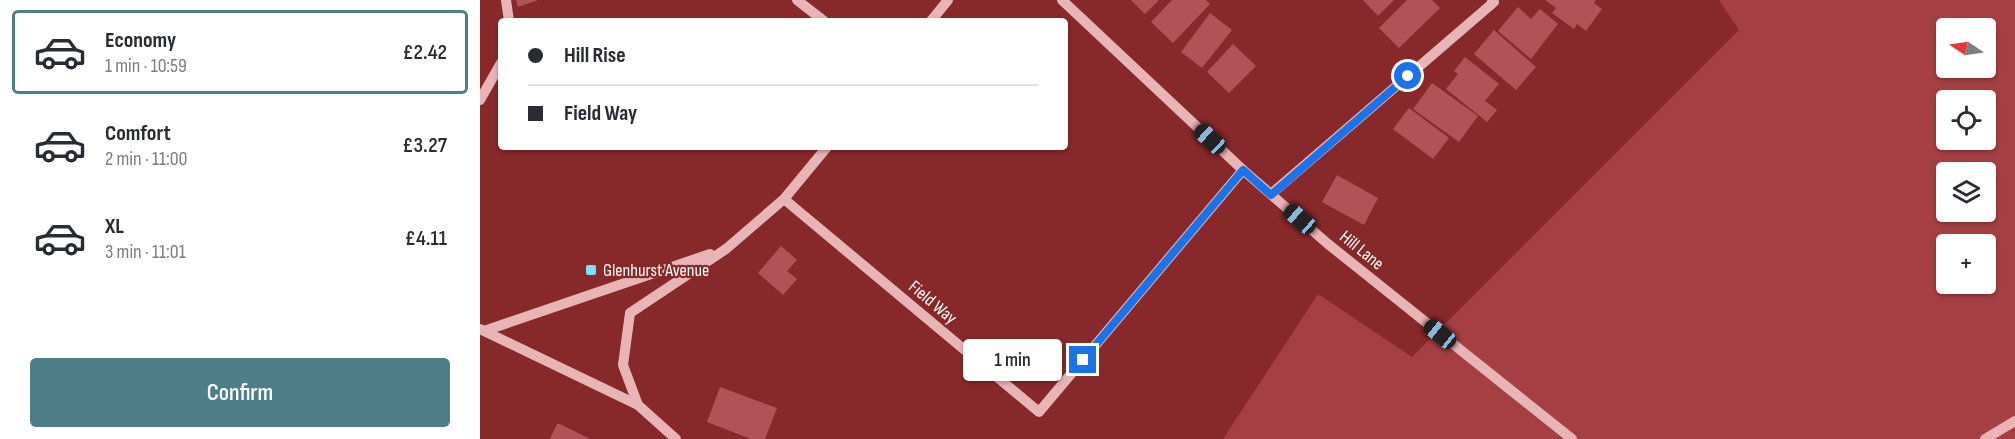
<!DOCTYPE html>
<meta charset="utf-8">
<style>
body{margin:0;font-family:"Sofia Sans Condensed",sans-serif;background:#f7f7f7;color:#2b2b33;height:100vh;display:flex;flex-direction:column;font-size:22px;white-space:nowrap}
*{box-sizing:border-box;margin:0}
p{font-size:20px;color:#7c7c81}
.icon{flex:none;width:33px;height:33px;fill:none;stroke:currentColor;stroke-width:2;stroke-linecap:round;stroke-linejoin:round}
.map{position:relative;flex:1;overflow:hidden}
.side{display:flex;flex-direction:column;background:#fff;width:480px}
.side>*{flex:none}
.top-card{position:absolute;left:18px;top:18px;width:570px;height:132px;border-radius:6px;box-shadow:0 2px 4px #0004;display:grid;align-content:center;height:132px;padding:0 30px;background:#fff}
.needle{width:39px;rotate:283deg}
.fabs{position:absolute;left:1456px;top:18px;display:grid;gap:12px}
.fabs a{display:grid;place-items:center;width:60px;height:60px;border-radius:6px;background:#fff;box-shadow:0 2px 4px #0004;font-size:30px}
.end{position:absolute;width:27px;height:27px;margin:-14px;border:8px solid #1a73e8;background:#fff;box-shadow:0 0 0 3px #fff}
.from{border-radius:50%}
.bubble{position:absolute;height:42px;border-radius:6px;background:#fff;box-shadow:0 2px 4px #0004;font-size:20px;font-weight:600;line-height:42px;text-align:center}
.car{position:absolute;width:18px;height:36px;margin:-18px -9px;border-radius:8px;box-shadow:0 0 4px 2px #0007;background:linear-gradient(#222 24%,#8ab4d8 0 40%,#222 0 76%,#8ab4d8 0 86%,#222 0)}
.top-card b{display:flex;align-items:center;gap:21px;height:57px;font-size:22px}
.top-card b+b{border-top:2px solid #e1e1e2}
.top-card i{width:15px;height:15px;background:#2b2b33}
ul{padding:10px 0 0;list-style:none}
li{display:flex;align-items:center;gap:18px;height:84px;margin:0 12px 9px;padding:0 18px;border:3px solid transparent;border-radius:6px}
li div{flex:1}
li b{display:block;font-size:22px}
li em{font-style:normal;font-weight:600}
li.selected{border-color:#4f7d88}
li>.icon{width:54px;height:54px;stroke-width:1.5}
.button{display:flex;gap:12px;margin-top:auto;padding:12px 30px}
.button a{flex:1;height:69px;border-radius:6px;background:#4f7d88;color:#fff;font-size:24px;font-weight:600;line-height:69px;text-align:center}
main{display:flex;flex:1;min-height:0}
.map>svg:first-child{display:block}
.green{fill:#a53f43;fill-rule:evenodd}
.building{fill:#b05357}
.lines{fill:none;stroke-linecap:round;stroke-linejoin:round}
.minor{stroke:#e8b4b6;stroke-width:10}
.route{stroke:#1a73e8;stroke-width:8}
.poi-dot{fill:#7ae1f0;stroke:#87282a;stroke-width:2}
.labels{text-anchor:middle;stroke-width:4.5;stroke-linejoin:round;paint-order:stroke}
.street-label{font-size:18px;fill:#fff;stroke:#87282a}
.poi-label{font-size:18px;fill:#fff;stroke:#87282a;text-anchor:start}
</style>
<main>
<section class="side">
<ul>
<li class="selected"><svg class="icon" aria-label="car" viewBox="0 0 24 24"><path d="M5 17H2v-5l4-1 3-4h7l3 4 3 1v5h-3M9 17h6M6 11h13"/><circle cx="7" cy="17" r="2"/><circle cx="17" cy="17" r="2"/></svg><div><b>Economy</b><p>1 min · 10:59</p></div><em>£2.42</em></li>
<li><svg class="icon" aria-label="car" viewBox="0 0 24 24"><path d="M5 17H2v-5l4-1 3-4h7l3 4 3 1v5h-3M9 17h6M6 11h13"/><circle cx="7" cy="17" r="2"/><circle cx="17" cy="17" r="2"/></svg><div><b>Comfort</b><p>2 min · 11:00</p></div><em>£3.27</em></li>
<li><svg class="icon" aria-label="car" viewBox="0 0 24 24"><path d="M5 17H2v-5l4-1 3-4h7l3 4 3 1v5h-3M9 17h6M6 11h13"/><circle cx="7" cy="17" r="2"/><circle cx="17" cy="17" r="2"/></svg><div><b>XL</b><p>3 min · 11:01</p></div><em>£4.11</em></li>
</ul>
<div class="button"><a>Confirm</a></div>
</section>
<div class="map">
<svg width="1535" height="439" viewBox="0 0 1535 439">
<rect width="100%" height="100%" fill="#87282a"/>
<path class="green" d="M 1239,0 L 1535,0 L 1535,439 L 743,439 L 838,294 L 932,357 L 1259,30 ZM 1467,28 L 1506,28 L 1506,68 L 1467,68 ZM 1467,100 L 1506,100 L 1506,140 L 1467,140 ZM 1467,172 L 1506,172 L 1506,212 L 1467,212 ZM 1467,244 L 1506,244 L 1506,284 L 1467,284 Z"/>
<path class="building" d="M 36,0 L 58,0 L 38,7 Z
M 651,0 L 679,0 L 665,14 Z
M 692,0 L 726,0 L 730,4 L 693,43 L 671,22 Z
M 883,0 L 914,0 L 898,16 Z
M 927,0 L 952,0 L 960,8 L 919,48 L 899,28 Z
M 1065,0 L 1116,0 L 1114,3 L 1122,9 L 1106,31 L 1097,24 L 1094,29 L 1072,13 L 1076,8 Z
M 1038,7 L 1051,19 L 1060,9 L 1078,24 L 1051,59 L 1018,31 Z
M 730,13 L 752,30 L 722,68 L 701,52 Z
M 1014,30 L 1056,67 L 1036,90 L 994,54 Z
M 753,44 L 776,66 L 749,93 L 727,72 Z
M 985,57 L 1019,84 L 1005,101 L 1017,110 L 1007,122 L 966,89 L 978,74 L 974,71 Z
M 952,83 L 998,116 L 979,142 L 933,109 Z
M 929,108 L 969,138 L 953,159 L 913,129 Z
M 857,175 L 898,198 L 884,225 L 842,202 Z
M 301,246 L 317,260 L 307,271 L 317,279 L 303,295 L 278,273 Z
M 240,387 L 297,408 L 285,439 L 271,439 L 227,422 Z
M 77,424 L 80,424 L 110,439 L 70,439 Z"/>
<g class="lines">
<path class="minor" d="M 26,0 L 29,21
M 317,0 L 344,21
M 582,0 L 763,170 L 848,244 L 1092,439
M 451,21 L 468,0
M 0,100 L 21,63
M 791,194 L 1014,2 L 1012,0
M 304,199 L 559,412 L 763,170
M 0,329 L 4,331 L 230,254
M 4,331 L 158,405 L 196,439
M 158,405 L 143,365 L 150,313 L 246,249 L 304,199 L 347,147
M 1505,439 L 1535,421"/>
</g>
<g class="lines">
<path class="route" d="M 603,360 L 763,170 L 791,195 L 928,76"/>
</g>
<rect class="poi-dot" x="105" y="264" width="12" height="12" rx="3"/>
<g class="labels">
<g class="street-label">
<text transform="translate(882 250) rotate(39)" y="6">Hill Lane</text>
<text transform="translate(453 302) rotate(40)" y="6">Field Way</text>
</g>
<g class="poi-label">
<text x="123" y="276">Glenhurst Avenue</text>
</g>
</g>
</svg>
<div class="fabs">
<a><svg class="needle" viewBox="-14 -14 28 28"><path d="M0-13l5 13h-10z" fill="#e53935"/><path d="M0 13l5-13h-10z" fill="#7c7c81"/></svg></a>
<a><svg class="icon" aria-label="locate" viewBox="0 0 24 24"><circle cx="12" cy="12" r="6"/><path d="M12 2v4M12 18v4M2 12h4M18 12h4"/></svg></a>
<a><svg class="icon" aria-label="layers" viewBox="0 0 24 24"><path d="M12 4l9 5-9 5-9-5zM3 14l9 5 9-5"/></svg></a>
<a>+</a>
</div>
<i class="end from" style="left:928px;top:76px"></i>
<i class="end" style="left:603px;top:360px"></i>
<div class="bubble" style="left:483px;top:339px;width:99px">1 min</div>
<i class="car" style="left:730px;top:139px;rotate:313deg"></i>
<i class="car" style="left:820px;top:219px;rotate:311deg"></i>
<i class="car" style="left:960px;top:334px;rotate:309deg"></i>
<div class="top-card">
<b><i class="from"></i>Hill Rise</b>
<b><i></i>Field Way</b>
</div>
</div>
</main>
